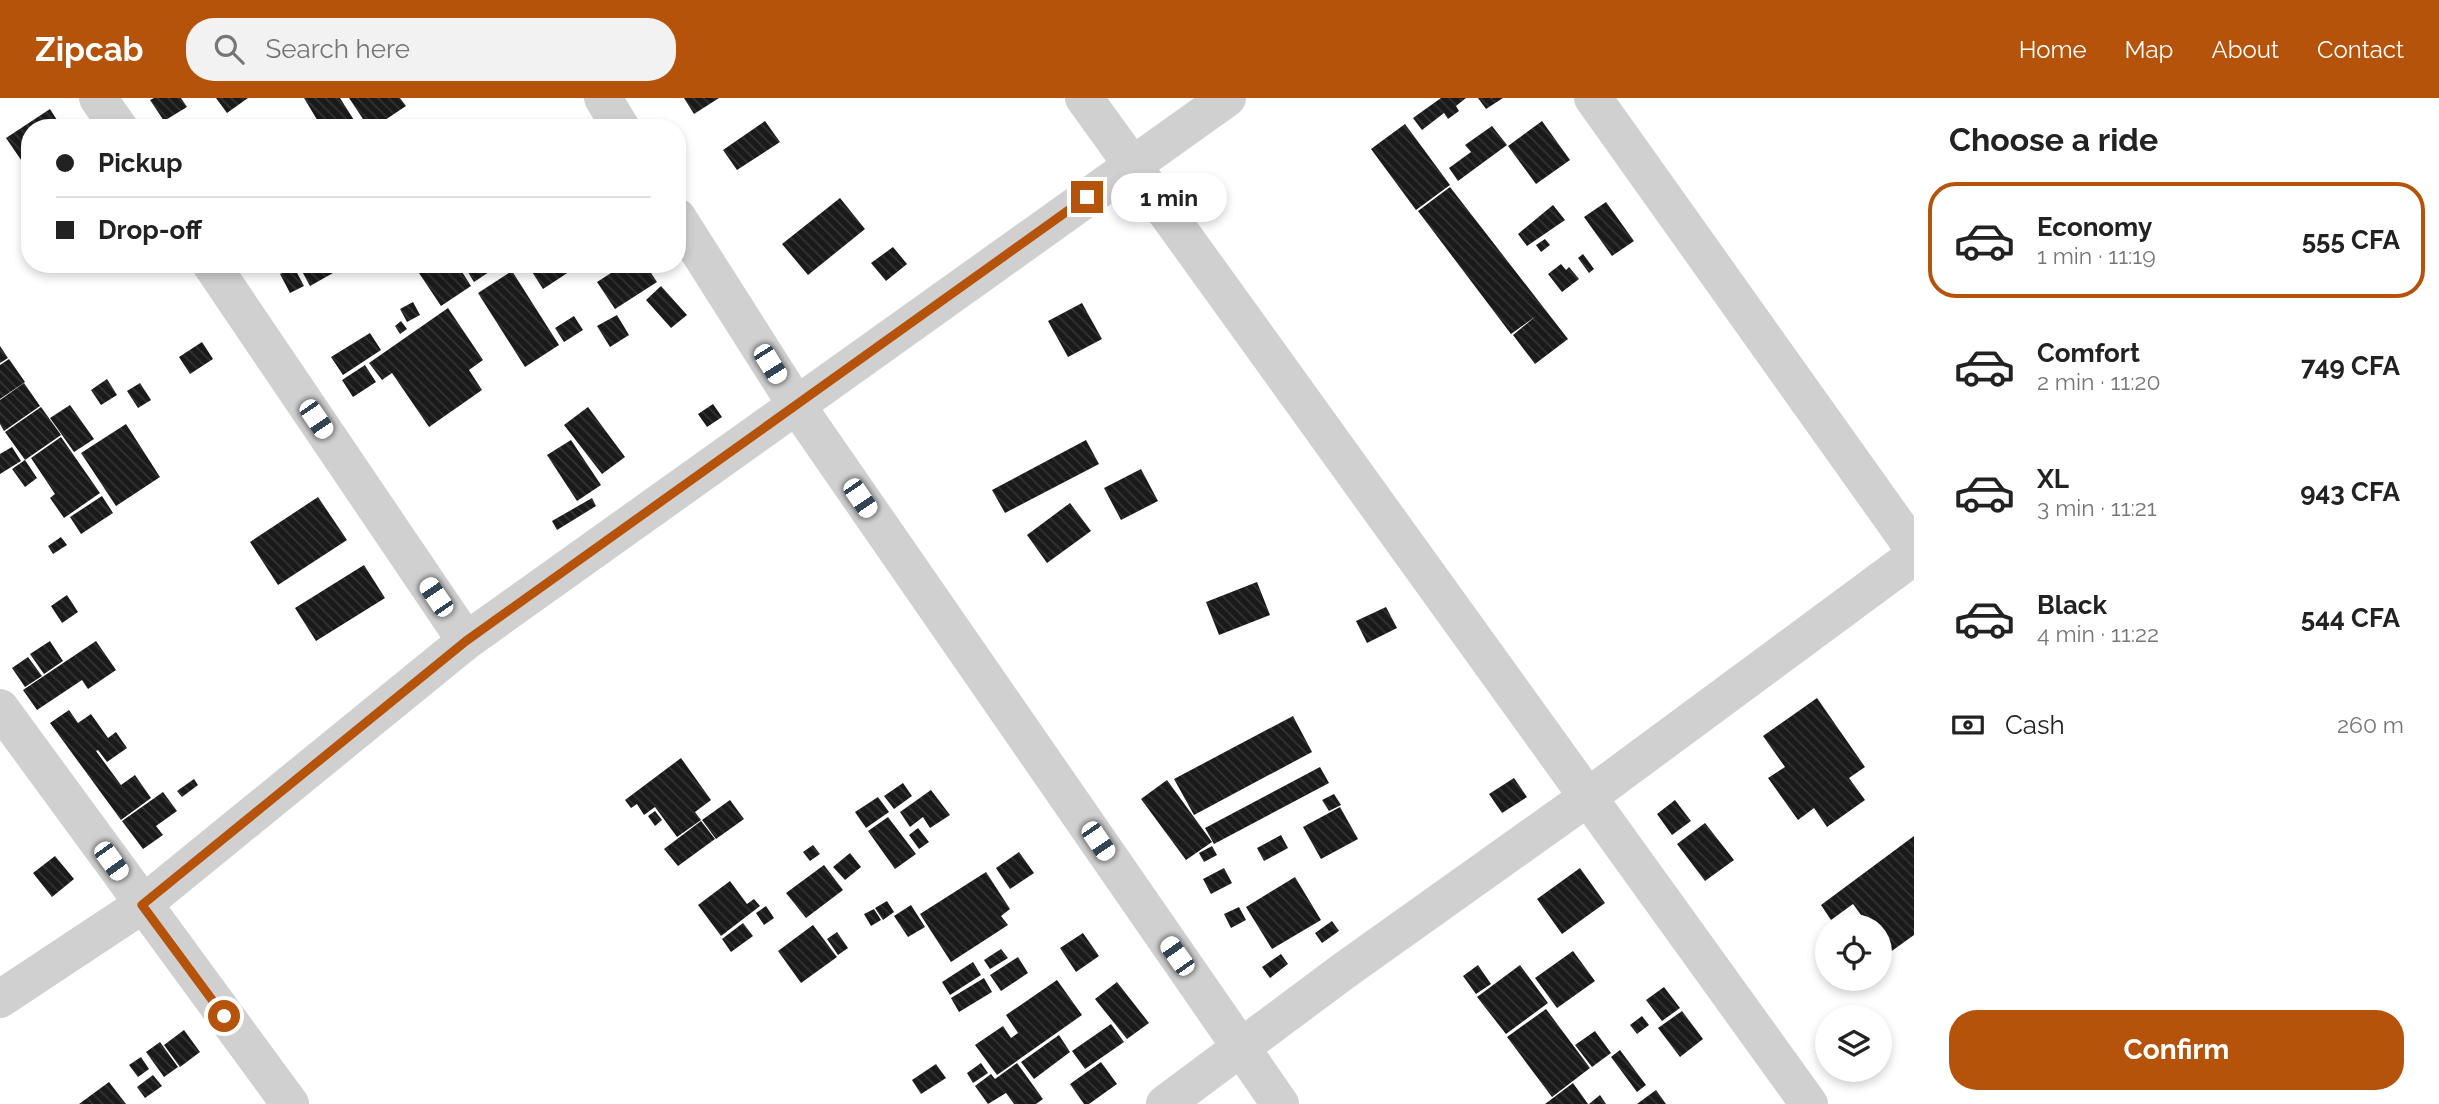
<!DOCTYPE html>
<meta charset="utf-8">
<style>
body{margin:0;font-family:Raleway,sans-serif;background:#f2f2f2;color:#222;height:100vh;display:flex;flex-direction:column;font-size:26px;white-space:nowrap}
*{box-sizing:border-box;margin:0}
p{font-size:23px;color:#767676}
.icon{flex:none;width:38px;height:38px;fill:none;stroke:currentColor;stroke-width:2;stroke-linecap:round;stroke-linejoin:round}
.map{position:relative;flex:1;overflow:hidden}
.panel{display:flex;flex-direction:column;background:#fff;width:525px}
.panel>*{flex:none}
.banner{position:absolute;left:21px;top:21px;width:665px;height:154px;border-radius:28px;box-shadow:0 4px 10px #0003;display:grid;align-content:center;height:154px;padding:0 35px;background:#fff}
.controls{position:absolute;left:1815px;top:816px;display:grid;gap:14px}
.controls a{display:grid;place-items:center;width:77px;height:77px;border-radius:50%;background:#fff;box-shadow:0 4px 10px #0003;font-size:35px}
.end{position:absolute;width:32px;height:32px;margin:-16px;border:9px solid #b45309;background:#fff;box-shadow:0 0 0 4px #fff}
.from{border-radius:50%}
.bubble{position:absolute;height:49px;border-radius:24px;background:#fff;box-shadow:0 4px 10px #0003;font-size:23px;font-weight:700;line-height:49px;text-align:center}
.car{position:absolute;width:21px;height:42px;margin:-21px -10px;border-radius:9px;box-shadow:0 0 5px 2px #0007;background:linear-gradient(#fff 24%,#345 0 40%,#fff 0 76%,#345 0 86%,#fff 0)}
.banner b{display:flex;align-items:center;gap:24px;height:66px;font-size:26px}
.banner b+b{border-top:2px solid #e0e0e0}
.banner i{width:18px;height:18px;background:#222}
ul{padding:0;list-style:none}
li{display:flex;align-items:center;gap:21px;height:116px;margin:0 14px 10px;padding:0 21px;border:4px solid transparent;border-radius:28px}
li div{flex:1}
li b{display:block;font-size:26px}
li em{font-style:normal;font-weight:700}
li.selected{border-color:#b45309}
li>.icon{width:63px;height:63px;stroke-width:1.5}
h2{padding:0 35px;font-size:32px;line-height:84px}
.pay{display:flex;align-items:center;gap:18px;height:77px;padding:0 35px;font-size:26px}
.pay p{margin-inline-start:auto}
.button{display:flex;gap:14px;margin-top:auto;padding:14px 35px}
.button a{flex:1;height:80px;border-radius:28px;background:#b45309;color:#fff;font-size:28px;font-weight:700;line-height:80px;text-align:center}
header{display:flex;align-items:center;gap:42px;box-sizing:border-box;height:98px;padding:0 35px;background:#b45309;color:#fff}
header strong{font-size:33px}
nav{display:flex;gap:38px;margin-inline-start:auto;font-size:24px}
.search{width:490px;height:63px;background:#f2f2f2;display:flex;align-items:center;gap:18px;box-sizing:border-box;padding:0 24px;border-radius:28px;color:#767676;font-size:26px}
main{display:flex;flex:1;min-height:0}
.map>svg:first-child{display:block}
.building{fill:url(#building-back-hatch)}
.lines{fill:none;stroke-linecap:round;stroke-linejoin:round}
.minor{stroke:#d0d0d0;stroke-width:38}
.route{stroke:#b45309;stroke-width:9}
</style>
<header>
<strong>Zipcab</strong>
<div class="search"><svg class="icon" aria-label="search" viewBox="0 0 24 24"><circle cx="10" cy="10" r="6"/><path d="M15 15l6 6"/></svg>Search here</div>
<nav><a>Home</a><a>Map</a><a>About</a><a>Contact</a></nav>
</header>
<main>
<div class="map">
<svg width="1914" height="1006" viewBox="0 0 1914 1006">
<defs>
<pattern id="building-back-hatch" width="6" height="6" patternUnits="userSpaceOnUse" patternTransform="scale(1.75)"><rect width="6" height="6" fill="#1a1a1a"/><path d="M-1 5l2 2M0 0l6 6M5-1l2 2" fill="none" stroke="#333"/></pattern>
</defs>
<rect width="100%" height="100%" fill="#fff"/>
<path class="building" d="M 154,0 L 181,0 L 187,9 L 164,23 L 150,2 Z
M 216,0 L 248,0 L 227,15 Z
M 304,0 L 340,0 L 359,30 L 322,30 Z
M 349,0 L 400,0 L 406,8 L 373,30 L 369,30 Z
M 684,0 L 719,0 L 694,16 Z
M 1441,0 L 1466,0 L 1456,8 L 1459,13 L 1448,21 L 1444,15 L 1422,32 L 1413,20 Z
M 1478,0 L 1503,0 L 1486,11 Z
M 50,11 L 62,30 L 30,30 L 30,75 L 6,40 Z
M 765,23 L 780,44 L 737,72 L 723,52 Z
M 1542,23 L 1570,62 L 1536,86 L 1508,48 Z
M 1405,26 L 1450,87 L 1416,112 L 1371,51 Z
M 1492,28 L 1507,47 L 1458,83 L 1449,70 L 1471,54 L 1465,47 Z
M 1450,89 L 1568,241 L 1535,266 L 1513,237 L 1536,218 L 1511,236 L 1418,113 Z
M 840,100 L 865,131 L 808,177 L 782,146 Z
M 1606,104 L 1634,143 L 1612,158 L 1584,119 Z
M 1553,107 L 1565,122 L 1527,148 L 1518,136 Z
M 1545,141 L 1550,147 L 1541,154 L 1536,147 Z
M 893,149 L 907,166 L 886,183 L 871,165 Z
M 1583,156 L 1594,171 L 1589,175 L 1578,160 Z
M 298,166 L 328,166 L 333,175 L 310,188 Z
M 413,166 L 457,166 L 471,188 L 441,208 Z
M 463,166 L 501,166 L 474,184 Z
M 527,166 L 581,166 L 543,191 Z
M 625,166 L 645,166 L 657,184 L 615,211 L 597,184 Z
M 1561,166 L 1566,172 L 1569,169 L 1579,181 L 1562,194 L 1548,176 Z
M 294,169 L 304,188 L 290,195 L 280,176 Z
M 512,173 L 559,247 L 525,269 L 478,195 Z
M 661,188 L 687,217 L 671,230 L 646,202 Z
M 413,204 L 420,217 L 407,224 L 400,211 Z
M 1082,205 L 1102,241 L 1068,259 L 1048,223 Z
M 448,210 L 483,262 L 469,272 L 482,292 L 429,329 L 392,275 L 382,282 L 369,265 Z
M 617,217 L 629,237 L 610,249 L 597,228 Z
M 574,218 L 583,232 L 564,244 L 555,230 Z
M 401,223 L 407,231 L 400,236 L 395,228 Z
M 370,235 L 381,252 L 343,277 L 331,259 Z
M 202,244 L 213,261 L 190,276 L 179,259 Z
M 0,248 L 8,260 L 0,265 Z
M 9,261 L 25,284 L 0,301 L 0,267 Z
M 365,267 L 376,284 L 353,299 L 342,282 Z
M 107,281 L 117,297 L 101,307 L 91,292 Z
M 24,285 L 40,308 L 4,333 L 0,326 L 0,302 Z
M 140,285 L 151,302 L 138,310 L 127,293 Z
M 713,306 L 722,319 L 707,329 L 698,316 Z
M 70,307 L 94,341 L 74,354 L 50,320 Z
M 41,309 L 61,337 L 25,362 L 5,334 Z
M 588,309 L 625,359 L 602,376 L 564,327 Z
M 126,326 L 160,379 L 116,408 L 81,355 Z
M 61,339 L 100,395 L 64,420 L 50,400 L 55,396 L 31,360 Z
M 571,342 L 601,387 L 577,403 L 547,357 Z
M 1086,342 L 1099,366 L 1005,415 L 992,392 Z
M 12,349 L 21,363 L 0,376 L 0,356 Z
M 25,362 L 37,380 L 25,389 L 12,371 Z
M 1141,371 L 1158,403 L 1121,422 L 1104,390 Z
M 102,398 L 113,415 L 81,436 L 70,419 Z
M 318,399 L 347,442 L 278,487 L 250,444 Z
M 592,400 L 596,408 L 557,432 L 552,423 Z
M 1070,405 L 1091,433 L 1047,465 L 1027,437 Z
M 61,439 L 67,447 L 53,456 L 48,448 Z
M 364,467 L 385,500 L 316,543 L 295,510 Z
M 1257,484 L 1270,517 L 1219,537 L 1206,504 Z
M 67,497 L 78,514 L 62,525 L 51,508 Z
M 1386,509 L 1397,530 L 1367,545 L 1356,523 Z
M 50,543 L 63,563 L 44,576 L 30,556 Z
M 96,543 L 116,572 L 88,591 L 82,582 L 37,612 L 23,592 Z
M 28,559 L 42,578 L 25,589 L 12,570 Z
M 1817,600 L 1865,669 L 1849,680 L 1865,702 L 1827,729 L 1814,710 L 1798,722 L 1768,680 L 1785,669 L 1763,638 Z
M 69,612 L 78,625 L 91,616 L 108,640 L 116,634 L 127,650 L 107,664 L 98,652 L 96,653 L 121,687 L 135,677 L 151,700 L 121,722 L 50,625 Z
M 1293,618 L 1312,654 L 1194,717 L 1174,681 Z
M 681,660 L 711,702 L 695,714 L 701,722 L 677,739 L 655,709 L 644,717 L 637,706 L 631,710 L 625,702 Z
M 1320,669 L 1329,685 L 1214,746 L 1205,730 Z
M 1514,680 L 1527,699 L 1502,715 L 1489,696 Z
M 194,681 L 198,687 L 182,699 L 177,693 Z
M 1167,682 L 1212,744 L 1186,762 L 1141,701 Z
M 903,685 L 912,698 L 894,711 L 884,698 Z
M 931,692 L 950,717 L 930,730 L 923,719 L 910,729 L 900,714 Z
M 163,694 L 177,713 L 156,728 L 163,737 L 143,751 L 122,723 Z
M 1334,696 L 1341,707 L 1329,713 L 1322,702 Z
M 878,699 L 889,714 L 866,730 L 855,714 Z
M 730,702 L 744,721 L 716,741 L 702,722 Z
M 1675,702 L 1691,723 L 1672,737 L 1657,716 Z
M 1340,709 L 1358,741 L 1321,761 L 1303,729 Z
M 655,713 L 662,722 L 655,728 L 648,718 Z
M 888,719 L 916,756 L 895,771 L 868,733 Z
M 701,723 L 715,741 L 678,768 L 664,751 Z
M 1705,725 L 1734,762 L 1705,783 L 1677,746 Z
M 918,730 L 929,744 L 919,751 L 909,737 Z
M 1281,737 L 1288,750 L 1264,763 L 1257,750 Z
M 1914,738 L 1914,837 L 1889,855 L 1880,842 L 1880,828 L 1869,828 L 1853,806 L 1831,822 L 1821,807 Z
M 813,747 L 820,756 L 810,763 L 803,754 Z
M 1212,748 L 1217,757 L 1204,764 L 1199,755 Z
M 1019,754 L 1034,775 L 1010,791 L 996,770 Z
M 850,755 L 861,769 L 845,782 L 833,769 Z
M 55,758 L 74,781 L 52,799 L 33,775 Z
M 824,767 L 843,792 L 806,820 L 786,795 Z
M 1224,770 L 1232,785 L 1211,796 L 1203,781 Z
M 1580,770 L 1605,805 L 1562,836 L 1537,801 Z
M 986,774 L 1010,811 L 1001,818 L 1008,827 L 951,864 L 920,816 Z
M 1295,779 L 1321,822 L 1272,851 L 1246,809 Z
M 730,783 L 747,806 L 754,801 L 760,808 L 721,838 L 698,807 Z
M 887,803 L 894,814 L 883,822 L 875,810 Z
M 911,807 L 925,829 L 908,839 L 894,818 Z
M 766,808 L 774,820 L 764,827 L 756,815 Z
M 1239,809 L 1246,822 L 1231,830 L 1224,816 Z
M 874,811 L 881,822 L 871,828 L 864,816 Z
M 1332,823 L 1339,833 L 1322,845 L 1315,835 Z
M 743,825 L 753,838 L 731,854 L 722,841 Z
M 813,827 L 837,859 L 801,885 L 778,853 Z
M 837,834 L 848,850 L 838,857 L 827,841 Z
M 1083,835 L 1099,858 L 1076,874 L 1060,850 Z
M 1001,851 L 1008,860 L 990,871 L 984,862 Z
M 1573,853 L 1595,883 L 1557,910 L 1535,880 Z
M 1281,856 L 1288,866 L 1270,880 L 1262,869 Z
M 1018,859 L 1028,875 L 1001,893 L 990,877 Z
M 973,864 L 981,877 L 950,897 L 942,884 Z
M 1478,867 L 1491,886 L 1476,896 L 1463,878 Z
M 1520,867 L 1548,905 L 1506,936 L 1477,899 Z
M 984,880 L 992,894 L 959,914 L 951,900 Z
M 1057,882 L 1082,917 L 997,977 L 975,947 L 1003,928 L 1011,940 L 1018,935 L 1006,917 Z
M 1117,884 L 1149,925 L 1127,941 L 1095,901 Z
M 1664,889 L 1680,910 L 1662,923 L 1646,902 Z
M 1546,911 L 1590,970 L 1552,999 L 1507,939 Z
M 1682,913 L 1703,941 L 1680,959 L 1658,930 Z
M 1642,918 L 1649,927 L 1637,936 L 1630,927 Z
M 1111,926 L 1124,944 L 1085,971 L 1072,953 Z
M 184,932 L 200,954 L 180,969 L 164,947 Z
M 1595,933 L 1611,955 L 1592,969 L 1575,947 Z
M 1059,937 L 1070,954 L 1034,981 L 1021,964 Z
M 160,944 L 178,969 L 164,979 L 146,954 Z
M 1620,952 L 1646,987 L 1637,994 L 1611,959 Z
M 141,959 L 149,971 L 138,979 L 129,967 Z
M 1101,964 L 1117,986 L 1089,1006 L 1084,1006 L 1070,986 Z
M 981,965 L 988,975 L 973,985 L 967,975 Z
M 1017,965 L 1043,1001 L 1036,1006 L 1014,1006 L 1006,995 L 988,1006 L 975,988 L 991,976 L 995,981 Z
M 936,966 L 946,980 L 921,996 L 912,982 Z
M 153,977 L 162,988 L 145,1000 L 137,989 Z
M 109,984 L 126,1006 L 79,1006 Z
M 1573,985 L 1588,1006 L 1545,1006 Z
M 1656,992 L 1666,1006 L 1637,1006 Z
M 1600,997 L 1606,1006 L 1589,1006 Z"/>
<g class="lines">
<path class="minor" d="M 98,0 L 119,30
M 603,0 L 621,30
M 1084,0 L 1809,1006
M 1593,0 L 1914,451
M 677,119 L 797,308 L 1280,1006
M 211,166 L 466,543
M 0,610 L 290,1006
M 0,901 L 142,807 L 466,543 L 1227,0
M 1165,1006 L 1345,872 L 1588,699 L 1914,458"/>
</g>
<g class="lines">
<path class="route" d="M 224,918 L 142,807 L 466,543 L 1087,99"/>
</g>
</svg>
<div class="controls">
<a><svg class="icon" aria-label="locate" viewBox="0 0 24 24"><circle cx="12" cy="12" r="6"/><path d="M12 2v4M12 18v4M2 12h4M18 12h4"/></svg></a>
<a><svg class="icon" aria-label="layers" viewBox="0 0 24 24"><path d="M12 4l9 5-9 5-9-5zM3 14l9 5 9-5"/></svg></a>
</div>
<i class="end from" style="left:224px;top:918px"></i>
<i class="end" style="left:1087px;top:99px"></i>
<div class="bubble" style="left:1111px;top:75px;width:116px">1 min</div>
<i class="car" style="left:770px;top:266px;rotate:148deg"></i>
<i class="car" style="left:316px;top:321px;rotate:146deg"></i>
<i class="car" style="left:860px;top:400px;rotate:146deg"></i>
<i class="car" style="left:436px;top:499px;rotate:326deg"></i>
<i class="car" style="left:1098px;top:743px;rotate:146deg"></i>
<i class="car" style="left:111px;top:763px;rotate:144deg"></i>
<i class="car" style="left:1177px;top:858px;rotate:325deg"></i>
<div class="banner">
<b><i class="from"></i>Pickup</b>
<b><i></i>Drop-off</b>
</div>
</div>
<section class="panel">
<h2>Choose a ride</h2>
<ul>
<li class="selected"><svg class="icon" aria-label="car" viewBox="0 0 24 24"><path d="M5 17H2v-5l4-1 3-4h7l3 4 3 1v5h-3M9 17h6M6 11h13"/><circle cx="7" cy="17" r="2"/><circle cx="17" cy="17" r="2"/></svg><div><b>Economy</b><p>1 min · 11:19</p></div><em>555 CFA</em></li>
<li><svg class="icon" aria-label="car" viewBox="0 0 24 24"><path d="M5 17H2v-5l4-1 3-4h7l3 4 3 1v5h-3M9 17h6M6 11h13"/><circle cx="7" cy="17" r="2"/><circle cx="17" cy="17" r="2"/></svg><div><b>Comfort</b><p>2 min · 11:20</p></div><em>749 CFA</em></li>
<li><svg class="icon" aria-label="car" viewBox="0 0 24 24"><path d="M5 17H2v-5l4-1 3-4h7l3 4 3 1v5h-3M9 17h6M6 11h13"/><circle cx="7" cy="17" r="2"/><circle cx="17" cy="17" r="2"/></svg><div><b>XL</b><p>3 min · 11:21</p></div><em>943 CFA</em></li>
<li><svg class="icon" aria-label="car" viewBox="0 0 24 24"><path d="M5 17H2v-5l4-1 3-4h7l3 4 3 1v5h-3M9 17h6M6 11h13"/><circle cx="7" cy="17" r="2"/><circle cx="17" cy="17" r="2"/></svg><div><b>Black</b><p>4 min · 11:22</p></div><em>544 CFA</em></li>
</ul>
<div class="pay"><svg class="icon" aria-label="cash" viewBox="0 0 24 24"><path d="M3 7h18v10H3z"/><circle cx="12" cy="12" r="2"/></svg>Cash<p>260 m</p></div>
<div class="button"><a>Confirm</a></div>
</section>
</main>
